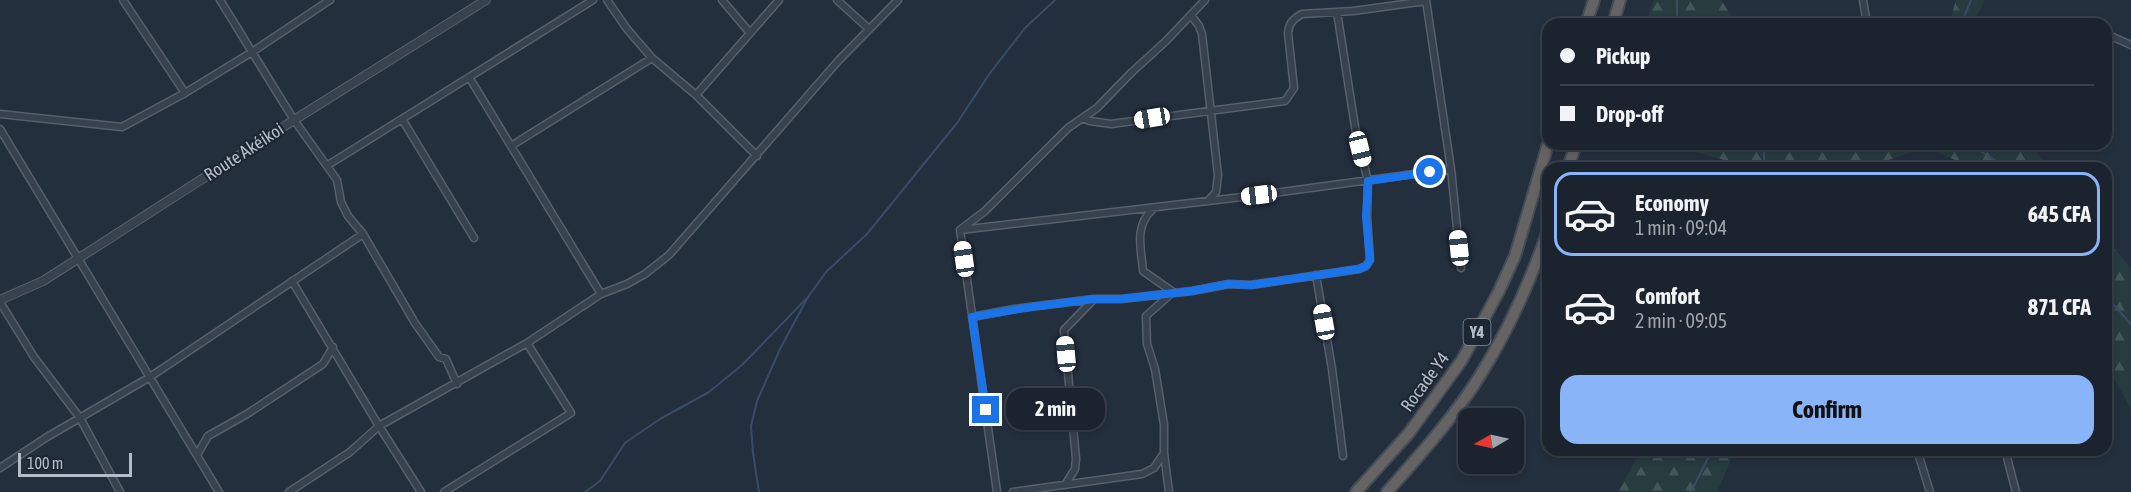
<!DOCTYPE html>
<meta charset="utf-8">
<style>
body{margin:0;font-family:"Asap Condensed",sans-serif;background:#242b36;color:#f1f3f6;height:100vh;display:flex;flex-direction:column;font-size:22px;white-space:nowrap}
*{box-sizing:border-box;margin:0}
p{font-size:20px;color:#a0a4aa}
.icon{flex:none;width:33px;height:33px;fill:none;stroke:currentColor;stroke-width:2;stroke-linecap:round;stroke-linejoin:round}
.map{position:relative;flex:1;overflow:hidden}
.sheet{position:absolute;left:1542px;top:162px;width:570px;height:294px;display:flex;flex-direction:column;background:#1b232e;border-radius:18px;box-shadow:0 3px 9px #0003,0 0 0 2px #39404a}
.sheet>*{flex:none}
.hud{position:absolute;left:1542px;top:18px;width:570px;height:132px;border-radius:18px;box-shadow:0 3px 9px #0003,0 0 0 2px #39404a;display:grid;align-content:center;height:132px;padding:0 18px;background:#1b232e}
.needle{width:39px;rotate:261deg}
.buttons{position:absolute;left:1458px;top:408px;display:grid;gap:12px}
.buttons a{display:grid;place-items:center;width:66px;height:66px;border-radius:12px;background:#1b232e;box-shadow:0 3px 9px #0003,0 0 0 2px #39404a;font-size:30px}
.scale{position:absolute;left:18px;bottom:15px;width:114px;box-sizing:border-box;padding-left:6px;border:3px solid #b4bcc9;border-top:0;font-size:16px;line-height:21px;white-space:nowrap;color:#b4bcc9;-webkit-text-stroke:4px #1d2633;paint-order:stroke}
.end{position:absolute;width:27px;height:27px;margin:-14px;border:8px solid #1a73e8;background:#fff;box-shadow:0 0 0 3px #fff}
.from{border-radius:50%}
.bubble{position:absolute;height:42px;border-radius:18px;background:#1b232e;box-shadow:0 3px 9px #0003,0 0 0 2px #39404a;font-size:20px;font-weight:700;line-height:42px;text-align:center}
.car{position:absolute;width:18px;height:36px;margin:-18px -9px;border-radius:8px;box-shadow:0 0 4px 2px #0007;background:linear-gradient(#fff 24%,#345 0 40%,#fff 0 76%,#345 0 86%,#fff 0)}
.hud b{display:flex;align-items:center;gap:21px;height:57px;font-size:22px}
.hud b+b{border-top:2px solid #39404a}
.hud i{width:15px;height:15px;background:#f1f3f6}
ul{padding:10px 0 0;list-style:none}
li{display:flex;align-items:center;gap:18px;height:84px;margin:0 12px 9px;padding:0 6px;border:3px solid transparent;border-radius:18px}
li div{flex:1}
li b{display:block;font-size:22px}
li em{font-style:normal;font-weight:700}
li.current{border-color:#8ab4f8}
li>.icon{width:54px;height:54px;stroke-width:1.5}
.action{display:flex;gap:12px;margin-top:auto;padding:12px 18px}
.action a{flex:1;height:69px;border-radius:18px;background:#8ab4f8;color:#111;font-size:24px;font-weight:700;line-height:69px;text-align:center}
.map>svg:first-child{display:block}
.forest{fill:url(#forest-firs)}
.lines{fill:none;stroke-linecap:round;stroke-linejoin:round}
.stream{stroke:#394c67;stroke-width:2}
.minor-casing{stroke:#565f6c;stroke-width:9}
.tertiary-casing{stroke:#565f6c;stroke-width:10}
.trunk-casing{stroke:#434c59;stroke-width:14}
.minor{stroke:#38414e;stroke-width:6}
.tertiary{stroke:#38414e;stroke-width:8}
.trunk{stroke:#656462;stroke-width:10}
.route{stroke:#1a73e8;stroke-width:8}
.labels{text-anchor:middle;stroke-width:4.5;stroke-linejoin:round;paint-order:stroke}
.shield{fill:#1d2633;stroke:#878f9c;stroke-width:1.5}
.shield-label{font-size:16px;font-weight:bold;fill:#b4bcc9}
.street-label{font-size:18px;fill:#b4bcc9;stroke:#1d2633}
</style>
<div class="map">
<svg width="2131" height="492" viewBox="0 0 2131 492">
<defs>
<pattern id="forest-firs" width="22" height="20" patternUnits="userSpaceOnUse" patternTransform="scale(1.5)"><rect width="22" height="20" fill="#263c3f"/><path d="M5 1l3.5 6h-7zM16 11l3.5 6h-7z" fill="#435659"/></pattern>
</defs>
<rect width="100%" height="100%" fill="#242f3e"/>
<path class="forest" d="M 1654,0 L 1721,0 L 1737,24 L 1645,24 Z
M 1956,0 L 1985,0 L 1972,24 L 1949,24 Z
M 1668,144 L 2030,144 L 2049,168 L 1973,168 L 1926,147 L 1866,168 L 1738,168 L 1738,164 Z
M 2106,238 L 2131,269 L 2131,409 L 2106,364 Z
M 1641,450 L 1735,450 L 1717,492 L 1618,492 Z"/>
<g class="lines">
<path class="stream" d="M 1677,0 L 1677,24
M 1961,24 L 1971,0
M 1753,144 L 1790,144
M 1969,144 L 1998,162 L 2002,168
M 1763,145 L 1765,168
M 2106,296 L 2131,324
M 585,492 L 600,481 L 625,443 L 660,419 L 709,392 L 742,365 L 806,299
M 759,492 L 753,453 L 751,426 L 757,401 L 780,349 L 808,297 L 826,272 L 867,234 L 957,123 L 990,73 L 1025,28 L 1055,0
M 1691,492 L 1712,450"/>
<g class="minor-casing">
<path id="minor" d="M 123,0 L 185,93
M 220,0 L 294,120 L 337,180 L 341,202 L 348,216 L 363,234 L 415,323 L 439,357 L 446,359 L 457,384
M 607,0 L 627,29 L 652,58 L 696,95 L 757,156
M 722,0 L 750,33
M 837,0 L 869,29
M 1426,0 L 1451,169 L 1461,268
M 1863,0 L 1867,24
M 1191,15 L 1199,26 L 1202,34 L 1218,175 L 1216,192 L 1208,201
M 2106,34 L 2131,45
M 469,77 L 601,294
M 696,95 L 779,0
M 0,114 L 122,127 L 185,93 L 252,52 L 330,0
M 1083,118 L 1090,121 L 1111,124 L 1285,101 L 1294,88 L 1288,33 C 1289,23 1293,19 1302,14 L 1353,11 L 1426,1
M 402,119 L 474,238
M 0,129 L 219,492
M 511,146 L 652,58
M 328,165 L 593,0
M 1153,209 C 1134,226 1141,248 1143,271 L 1173,292 L 1146,316 L 1147,344 L 1155,369 L 1164,425 L 1164,453 L 1169,492
M 960,230 L 1259,195 L 1451,169
M 1316,275 L 1332,369 L 1343,456
M 292,281 L 379,426 L 421,492
M 0,302 L 34,357 L 80,418 L 120,492
M 972,317 L 1014,309 L 1094,299 L 1121,299 L 1192,291 L 1229,284 L 1251,285 L 1359,269 L 1366,266 L 1370,260 L 1367,217 L 1368,181 L 1356,133 L 1337,12
M 1917,450 L 1930,492
M 2005,450 L 2016,492
M 197,455 L 208,436 L 247,414 L 323,364 L 333,347
M 0,468 L 47,437 L 150,377 L 363,234
M 1065,485 L 1075,469 L 1076,459 L 1064,330 L 1094,299
M 289,492 L 350,452 L 379,426 L 527,343 L 601,294 L 627,284 L 645,274 L 669,255 L 839,60 L 898,0
M 444,492 L 571,413 L 527,343
M 997,492 L 960,230 L 985,211 L 1068,128 L 1097,108 L 1131,73 L 1166,41 L 1205,0
M 1013,492 L 1142,474 L 1154,468 L 1164,453"/>
</g>
<g class="tertiary-casing">
<path id="tertiary" d="M 0,300 L 43,281 L 79,258 L 294,120 L 486,0"/>
</g>
<g class="trunk-casing">
<path id="trunk" d="M 1586,24 L 1594,0
M 1613,24 L 1620,0
M 1568,168 L 1576,144
M 1356,492 L 1409,433 L 1462,360 L 1499,291 L 1515,256 L 1548,144
M 1387,492 C 1419,456 1456,415 1481,374 C 1509,329 1531,280 1548,230"/>
</g>
<use href="#minor" class="minor"/>
<use href="#tertiary" class="tertiary"/>
<use href="#trunk" class="trunk"/>
</g>
<g class="lines">
<path class="route" d="M 986,410 L 972,317 L 1031,307 L 1094,299 L 1121,299 L 1192,291 L 1228,284 L 1251,285 L 1359,269 L 1366,266 L 1370,260 L 1366,217 L 1368,181 L 1430,172"/>
</g>
<g class="labels">
<rect class="shield" x="1463.5" y="319" width="27" height="26" rx="4.5"/>
<g class="shield-label">
<text x="1477" y="338">Y4</text>
</g>
<g class="street-label">
<text transform="translate(244 152) rotate(-33)" y="6">Route Akéikoi</text>
<text transform="translate(1425 382) rotate(-54)" y="6">Rocade Y4</text>
</g>
</g>
</svg>
<div class="buttons">
<a><svg class="needle" viewBox="-14 -14 28 28"><path d="M0-13l5 13h-10z" fill="#e53935"/><path d="M0 13l5-13h-10z" fill="#a0a4aa"/></svg></a>
</div>
<div class="scale">100 m</div>
<i class="end from" style="left:1430px;top:172px"></i>
<i class="end" style="left:986px;top:410px"></i>
<div class="bubble" style="left:1006px;top:388px;width:99px">2 min</div>
<i class="car" style="left:1152px;top:118px;rotate:260deg"></i>
<i class="car" style="left:1360px;top:149px;rotate:166deg"></i>
<i class="car" style="left:1259px;top:195px;rotate:263deg"></i>
<i class="car" style="left:1459px;top:248px;rotate:354deg"></i>
<i class="car" style="left:964px;top:259px;rotate:352deg"></i>
<i class="car" style="left:1324px;top:322px;rotate:350deg"></i>
<i class="car" style="left:1066px;top:354px;rotate:355deg"></i>
<div class="hud">
<b><i class="from"></i>Pickup</b>
<b><i></i>Drop-off</b>
</div>
<section class="sheet">
<ul>
<li class="current"><svg class="icon" aria-label="car" viewBox="0 0 24 24"><path d="M5 17H2v-5l4-1 3-4h7l3 4 3 1v5h-3M9 17h6M6 11h13"/><circle cx="7" cy="17" r="2"/><circle cx="17" cy="17" r="2"/></svg><div><b>Economy</b><p>1 min · 09:04</p></div><em>645 CFA</em></li>
<li><svg class="icon" aria-label="car" viewBox="0 0 24 24"><path d="M5 17H2v-5l4-1 3-4h7l3 4 3 1v5h-3M9 17h6M6 11h13"/><circle cx="7" cy="17" r="2"/><circle cx="17" cy="17" r="2"/></svg><div><b>Comfort</b><p>2 min · 09:05</p></div><em>871 CFA</em></li>
</ul>
<div class="action"><a>Confirm</a></div>
</section>
</div>
